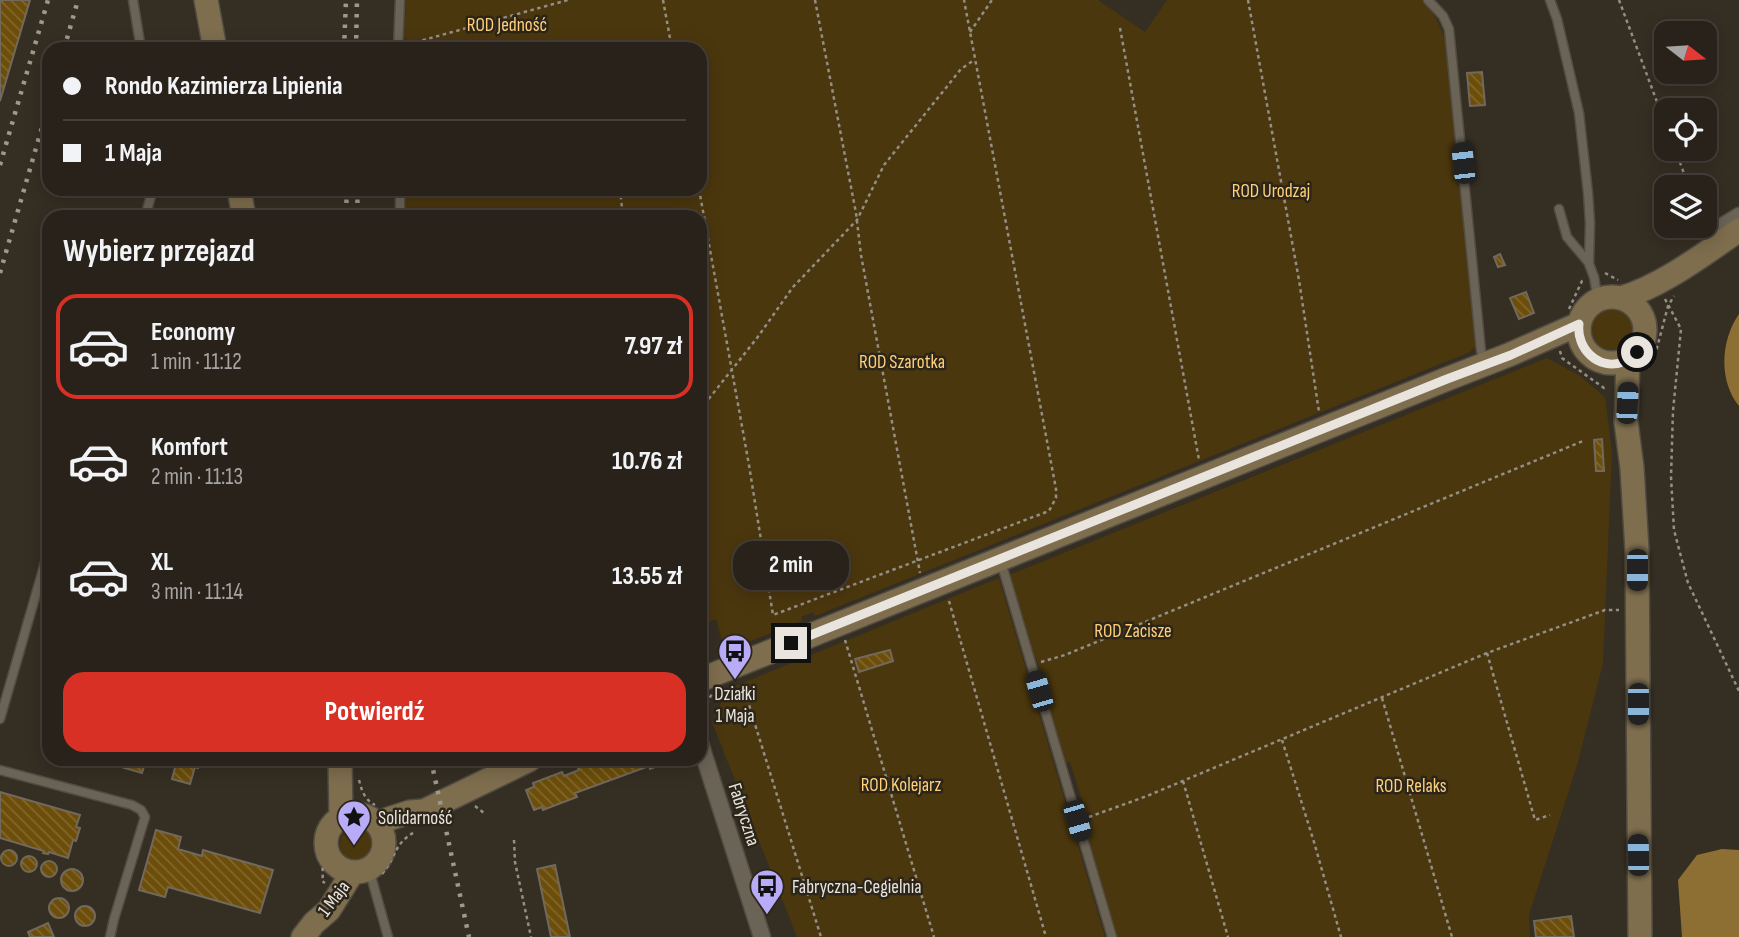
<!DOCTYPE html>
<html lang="pl">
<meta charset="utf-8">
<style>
body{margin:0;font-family:"Sofia Sans Condensed",sans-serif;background:#302a23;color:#f1f3f6;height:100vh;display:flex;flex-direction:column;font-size:26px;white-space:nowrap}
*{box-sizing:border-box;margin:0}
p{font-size:23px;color:#a5a4a2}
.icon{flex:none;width:38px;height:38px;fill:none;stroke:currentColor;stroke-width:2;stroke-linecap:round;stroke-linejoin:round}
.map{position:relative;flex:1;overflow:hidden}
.sheet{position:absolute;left:42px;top:210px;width:665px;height:556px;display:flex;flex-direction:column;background:#28221a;border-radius:21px;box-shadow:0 4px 18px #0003,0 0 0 2px #443f39}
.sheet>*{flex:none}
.top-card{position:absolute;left:42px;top:42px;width:665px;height:154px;border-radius:21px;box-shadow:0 4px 18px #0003,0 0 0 2px #443f39;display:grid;align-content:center;height:154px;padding:0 21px;background:#28221a}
.needle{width:46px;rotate:107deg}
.fabs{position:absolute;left:1654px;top:21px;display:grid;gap:14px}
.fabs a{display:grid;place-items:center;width:63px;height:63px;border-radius:14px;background:#28221a;box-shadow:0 4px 18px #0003,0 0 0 2px #443f39;font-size:35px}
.end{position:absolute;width:32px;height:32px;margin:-16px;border:9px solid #e9e5de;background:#111;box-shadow:0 0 0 4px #111}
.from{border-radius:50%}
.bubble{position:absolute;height:49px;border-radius:21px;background:#28221a;box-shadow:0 4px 18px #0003,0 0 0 2px #443f39;font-size:23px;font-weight:700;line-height:49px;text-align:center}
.car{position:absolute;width:21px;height:42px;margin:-21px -10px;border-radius:9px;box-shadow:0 0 5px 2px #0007;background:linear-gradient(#222 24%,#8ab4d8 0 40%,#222 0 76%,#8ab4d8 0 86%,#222 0)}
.top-card b{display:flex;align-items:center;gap:24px;height:66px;font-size:26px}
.top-card b+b{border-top:2px solid #443f39}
.top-card i{width:18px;height:18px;background:#f1f3f6}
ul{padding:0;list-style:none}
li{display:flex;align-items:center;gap:21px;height:105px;margin:0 14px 10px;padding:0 7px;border:4px solid transparent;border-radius:21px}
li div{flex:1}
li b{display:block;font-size:26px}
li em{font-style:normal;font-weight:700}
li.active{border-color:#d93025}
li>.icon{width:63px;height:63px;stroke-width:1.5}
h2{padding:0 21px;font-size:32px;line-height:84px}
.button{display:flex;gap:14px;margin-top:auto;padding:14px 21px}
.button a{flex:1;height:80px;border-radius:21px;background:#d93025;color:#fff;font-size:28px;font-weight:700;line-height:80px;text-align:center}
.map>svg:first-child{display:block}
.green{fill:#4b370e}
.water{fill:#8e6f33}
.building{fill:url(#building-back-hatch);stroke:#71695d;stroke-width:2}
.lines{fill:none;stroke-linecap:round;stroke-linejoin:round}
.lane-casing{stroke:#514c43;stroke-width:11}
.street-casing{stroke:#514c43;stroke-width:19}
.secondary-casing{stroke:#514c43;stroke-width:26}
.path{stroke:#948f86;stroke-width:2.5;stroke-dasharray:3.5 3.5;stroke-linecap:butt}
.lane{stroke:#6a6356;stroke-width:8}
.street{stroke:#6a6356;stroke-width:16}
.secondary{stroke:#7e6e4e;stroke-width:23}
.rail{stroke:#9e9990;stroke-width:4.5;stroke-dasharray:3.5 7;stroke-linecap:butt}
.route{stroke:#e9e5de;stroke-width:9}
.labels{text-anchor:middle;stroke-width:5;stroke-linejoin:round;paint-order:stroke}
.park-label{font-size:19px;fill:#ffd079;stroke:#2b251a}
.poi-label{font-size:19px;fill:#e9e5de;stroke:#2b251a;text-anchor:start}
.street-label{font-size:19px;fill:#e9e5de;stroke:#2b251a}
</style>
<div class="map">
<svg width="1739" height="937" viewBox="0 0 1739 937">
<defs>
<pattern id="building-back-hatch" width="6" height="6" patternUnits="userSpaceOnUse" patternTransform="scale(1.75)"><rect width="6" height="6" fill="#6c4e0a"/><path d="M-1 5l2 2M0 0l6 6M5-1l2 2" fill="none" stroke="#81672d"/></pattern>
</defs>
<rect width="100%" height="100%" fill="#352e23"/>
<path class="green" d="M 406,0 L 1098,0 L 1145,32 L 1167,0 L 1422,0 C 1434,12 1439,24 1445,39 L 1478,344 L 1470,352 L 815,616 L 813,612 L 801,617 L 802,621 L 725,651 L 716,619 L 700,625 L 700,217 L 406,217 L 405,189 L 700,189 L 700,49 L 406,49 L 407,41 L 404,37 Z
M1588 329a24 24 0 1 1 48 0a24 24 0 1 1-48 0Z
M 1547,358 L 1580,376 L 1605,397 L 1612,453 L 1603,663 L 1578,762 L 1529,915 L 1530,937 L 1116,937 L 1086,837 L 1085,826 L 1092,820 L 1090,812 L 1086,813 L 1070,762 L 1064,764 L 1038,677 C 1040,665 1039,659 1030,652 L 1009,575 Z
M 999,578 L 1105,937 L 797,937 L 712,722 L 728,689 Z
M340 844a16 16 0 1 1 32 0a16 16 0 1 1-32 0Z"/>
<path class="water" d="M 1739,314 L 1739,406 C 1718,380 1721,340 1739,314 Z
M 1722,849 L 1739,850 L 1739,937 L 1682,937 L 1678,880 L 1697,855 Z"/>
<path class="building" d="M 0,0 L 30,0 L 0,101 Z
M 1482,72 L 1485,105 L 1470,106 L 1467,73 Z
M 1500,254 L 1505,265 L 1498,267 L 1494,257 Z
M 1526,292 L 1534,313 L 1519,319 L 1510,298 Z
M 1602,439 L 1604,471 L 1596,471 L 1594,440 Z
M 890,650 L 893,661 L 859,672 L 855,659 Z
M 97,760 L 146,760 L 142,773 Z
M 177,760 L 200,760 L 198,768 L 195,767 L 190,784 L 172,779 Z
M 584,760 L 673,760 L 650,769 L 649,766 L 575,793 L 577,797 L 543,810 L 542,807 L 534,810 L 526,790 L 534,787 L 533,783 L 562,772 L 564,776 L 579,770 L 576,763 Z
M 0,792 L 80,815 L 76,827 L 80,828 L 76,841 L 73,840 L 68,858 L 49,852 L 48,854 L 43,853 L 44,851 L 0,838 Z
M 156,830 L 181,837 L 178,849 L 202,856 L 203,850 L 273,870 L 260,913 L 168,887 L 165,897 L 139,890 Z
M1 858a8 8 0 1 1 16 0a8 8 0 1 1-16 0Z
M21 864a8 8 0 1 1 16 0a8 8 0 1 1-16 0Z
M41 869a8 8 0 1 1 16 0a8 8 0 1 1-16 0Z
M 555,865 L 570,937 L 551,937 L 537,869 Z
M61 880a11 11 0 1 1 22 0a11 11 0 1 1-22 0Z
M49 908a10 10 0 1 1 20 0a10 10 0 1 1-20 0Z
M75 916a10 10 0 1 1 20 0a10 10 0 1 1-20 0Z
M 1571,916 L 1574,937 L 1536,937 L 1534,921 Z
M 48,923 L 54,937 L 30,937 L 28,932 Z"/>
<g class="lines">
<g class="lane-casing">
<path id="lane" d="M 133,0 L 141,49
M 1428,0 L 1443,16 L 1449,29 L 1481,351 L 1484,361
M 1550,0 L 1557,19 L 1579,113 L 1588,193 L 1590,223 L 1589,264 L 1594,277 L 1598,300
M 398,49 L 400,0
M 400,189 L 400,217
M 1559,209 L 1567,237 L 1589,263
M 145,217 L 153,189
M 1001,562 L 1112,937
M 0,719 L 49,549
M 0,770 L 132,805 L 141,810 L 145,817 L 114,919 L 110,937
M 369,869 L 388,937"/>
</g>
<g class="street-casing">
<path id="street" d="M 1716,230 L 1739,216
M 700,743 L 762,937"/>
</g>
<g class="secondary-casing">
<path id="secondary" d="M 206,0 L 215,49
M 239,189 L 244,217
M1579 330a33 33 0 1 1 66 0a33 33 0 1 1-66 0Z
M 1621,298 C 1662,286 1704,254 1739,230
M 1628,359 L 1626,422 L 1632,468 L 1637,550 L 1640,937
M 700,680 L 1447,379 L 1511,354 L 1579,324
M 340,760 L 341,818
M326 843a29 29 0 1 1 58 0a29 29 0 1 1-58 0Z
M 376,823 L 410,812 L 424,811 L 529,760
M 303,937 L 314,923 L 329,910 L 352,873"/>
</g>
<path class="path" d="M 663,0 L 672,49
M 815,0 L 856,213 L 861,255 L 920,573
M 1248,0 L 1299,280 L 1319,412
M 1619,0 L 1666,126
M 1120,28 L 1199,460
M 970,32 L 992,0
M 409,44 L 568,0
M 607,48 L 607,49
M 1675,149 L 1689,187
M 620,189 L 623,217
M 699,189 L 749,465 L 773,615 L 1049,511 L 1056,498 L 1056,489 L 964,0
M 554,217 L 562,215
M 1605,273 L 1618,280
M 1665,299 L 1681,329 L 1673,411 L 1671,477 L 1674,530 L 1688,583 L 1739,691
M 1569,309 L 1582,281 L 1585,279
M 1560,351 L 1562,358 L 1604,388 L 1608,387
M 1647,368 L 1657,348 L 1668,306 L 1674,296
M 700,410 L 757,338 L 793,287 L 857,220 L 884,165 L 961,69 L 974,60
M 949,601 L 1046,937
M 845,640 L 934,937
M 1487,653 L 1535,820 L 1550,815
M 1041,662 L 1065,655 L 1583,441
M 745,692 L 821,937
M 1382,698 L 1452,937
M 707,732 C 705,718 704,706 712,694
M 1282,740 L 1314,842 L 1341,937
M 359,780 C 362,791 364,799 375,805
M 1183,781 L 1228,937
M 475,806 L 484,813
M 1089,817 L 1147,796 L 1487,653 L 1605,610 L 1619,610
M 325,821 C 307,846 327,857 322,881 L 325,883
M 514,840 L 515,862 L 531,937
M 382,874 C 398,855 392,845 416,831"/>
<use href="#lane" class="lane"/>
<use href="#street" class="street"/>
<use href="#secondary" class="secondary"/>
<path class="rail" d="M 64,49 L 78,0
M 344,49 L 346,0
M 356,49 L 357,0
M 0,165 L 48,0
M 346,189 L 347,217
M 357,189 L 358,217
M 0,273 L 49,103
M 431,760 L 469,937"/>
</g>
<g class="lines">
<path class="route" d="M 791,643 L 1447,379 L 1511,355 L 1579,324 C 1576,348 1598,371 1623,362 C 1628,360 1632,356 1637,352"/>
</g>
<defs>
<g id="bus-pin" transform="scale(1.75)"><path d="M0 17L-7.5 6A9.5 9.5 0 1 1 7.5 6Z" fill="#b8abf7" stroke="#2b251a"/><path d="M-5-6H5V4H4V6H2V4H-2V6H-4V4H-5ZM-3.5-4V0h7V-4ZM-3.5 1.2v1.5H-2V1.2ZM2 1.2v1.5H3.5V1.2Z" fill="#111"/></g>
<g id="sight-pin" transform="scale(1.75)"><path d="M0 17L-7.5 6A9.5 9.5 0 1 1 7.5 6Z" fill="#b8abf7" stroke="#2b251a"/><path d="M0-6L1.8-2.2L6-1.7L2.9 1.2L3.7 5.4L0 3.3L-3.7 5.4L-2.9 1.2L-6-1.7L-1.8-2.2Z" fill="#111"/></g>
</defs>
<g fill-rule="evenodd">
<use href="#bus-pin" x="735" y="651"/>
<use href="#sight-pin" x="354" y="817"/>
<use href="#bus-pin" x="767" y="886"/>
</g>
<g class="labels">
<g class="park-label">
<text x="507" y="31">ROD Jedność</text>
<text x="1271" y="197">ROD Urodzaj</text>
<text x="902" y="368">ROD Szarotka</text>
<text x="1133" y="637">ROD Zacisze</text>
<text x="901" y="791">ROD Kolejarz</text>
<text x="1411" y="792">ROD Relaks</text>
</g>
<g class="poi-label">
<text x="735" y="700" text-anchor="middle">Działki<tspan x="735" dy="22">1 Maja</tspan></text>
<text x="378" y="824">Solidarność</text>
<text x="792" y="893">Fabryczna-Cegielnia</text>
</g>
<g class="street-label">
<text transform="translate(745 814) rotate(72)" y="7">Fabryczna</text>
<text transform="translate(333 898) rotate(-53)" y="7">1 Maja</text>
</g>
</g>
</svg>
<div class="fabs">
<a><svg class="needle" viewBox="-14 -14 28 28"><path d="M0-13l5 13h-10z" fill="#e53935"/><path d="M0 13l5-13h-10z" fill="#a5a4a2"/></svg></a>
<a><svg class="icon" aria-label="locate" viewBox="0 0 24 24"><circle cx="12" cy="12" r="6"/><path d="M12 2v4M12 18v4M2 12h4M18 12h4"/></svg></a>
<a><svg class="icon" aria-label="layers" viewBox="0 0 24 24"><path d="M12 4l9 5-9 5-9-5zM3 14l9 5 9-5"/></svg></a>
</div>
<i class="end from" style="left:1637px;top:352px"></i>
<i class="end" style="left:791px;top:643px"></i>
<div class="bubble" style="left:733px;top:541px;width:116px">2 min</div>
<i class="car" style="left:1463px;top:163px;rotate:354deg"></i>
<i class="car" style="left:1627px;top:403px;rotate:3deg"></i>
<i class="car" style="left:1637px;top:570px;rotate:180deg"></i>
<i class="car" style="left:1039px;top:691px;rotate:344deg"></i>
<i class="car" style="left:1638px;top:704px;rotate:180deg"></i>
<i class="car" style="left:1077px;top:821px;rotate:164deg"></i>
<i class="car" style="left:1638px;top:855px;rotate:359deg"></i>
<div class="top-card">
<b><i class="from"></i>Rondo Kazimierza Lipienia</b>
<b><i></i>1 Maja</b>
</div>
<section class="sheet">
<h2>Wybierz przejazd</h2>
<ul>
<li class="active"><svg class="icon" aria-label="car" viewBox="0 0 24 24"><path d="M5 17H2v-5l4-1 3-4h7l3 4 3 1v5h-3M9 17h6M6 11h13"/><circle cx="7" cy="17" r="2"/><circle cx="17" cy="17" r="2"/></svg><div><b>Economy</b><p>1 min · 11:12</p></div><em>7.97 zł</em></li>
<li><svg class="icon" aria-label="car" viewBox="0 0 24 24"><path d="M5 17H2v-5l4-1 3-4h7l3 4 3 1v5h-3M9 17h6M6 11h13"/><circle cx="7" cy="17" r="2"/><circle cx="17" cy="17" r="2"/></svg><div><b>Komfort</b><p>2 min · 11:13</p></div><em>10.76 zł</em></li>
<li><svg class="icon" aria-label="car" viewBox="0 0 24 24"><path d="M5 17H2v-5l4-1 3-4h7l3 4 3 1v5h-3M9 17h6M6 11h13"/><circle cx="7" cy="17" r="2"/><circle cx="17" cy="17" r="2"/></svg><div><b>XL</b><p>3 min · 11:14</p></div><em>13.55 zł</em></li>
</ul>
<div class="button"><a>Potwierdź</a></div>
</section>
</div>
